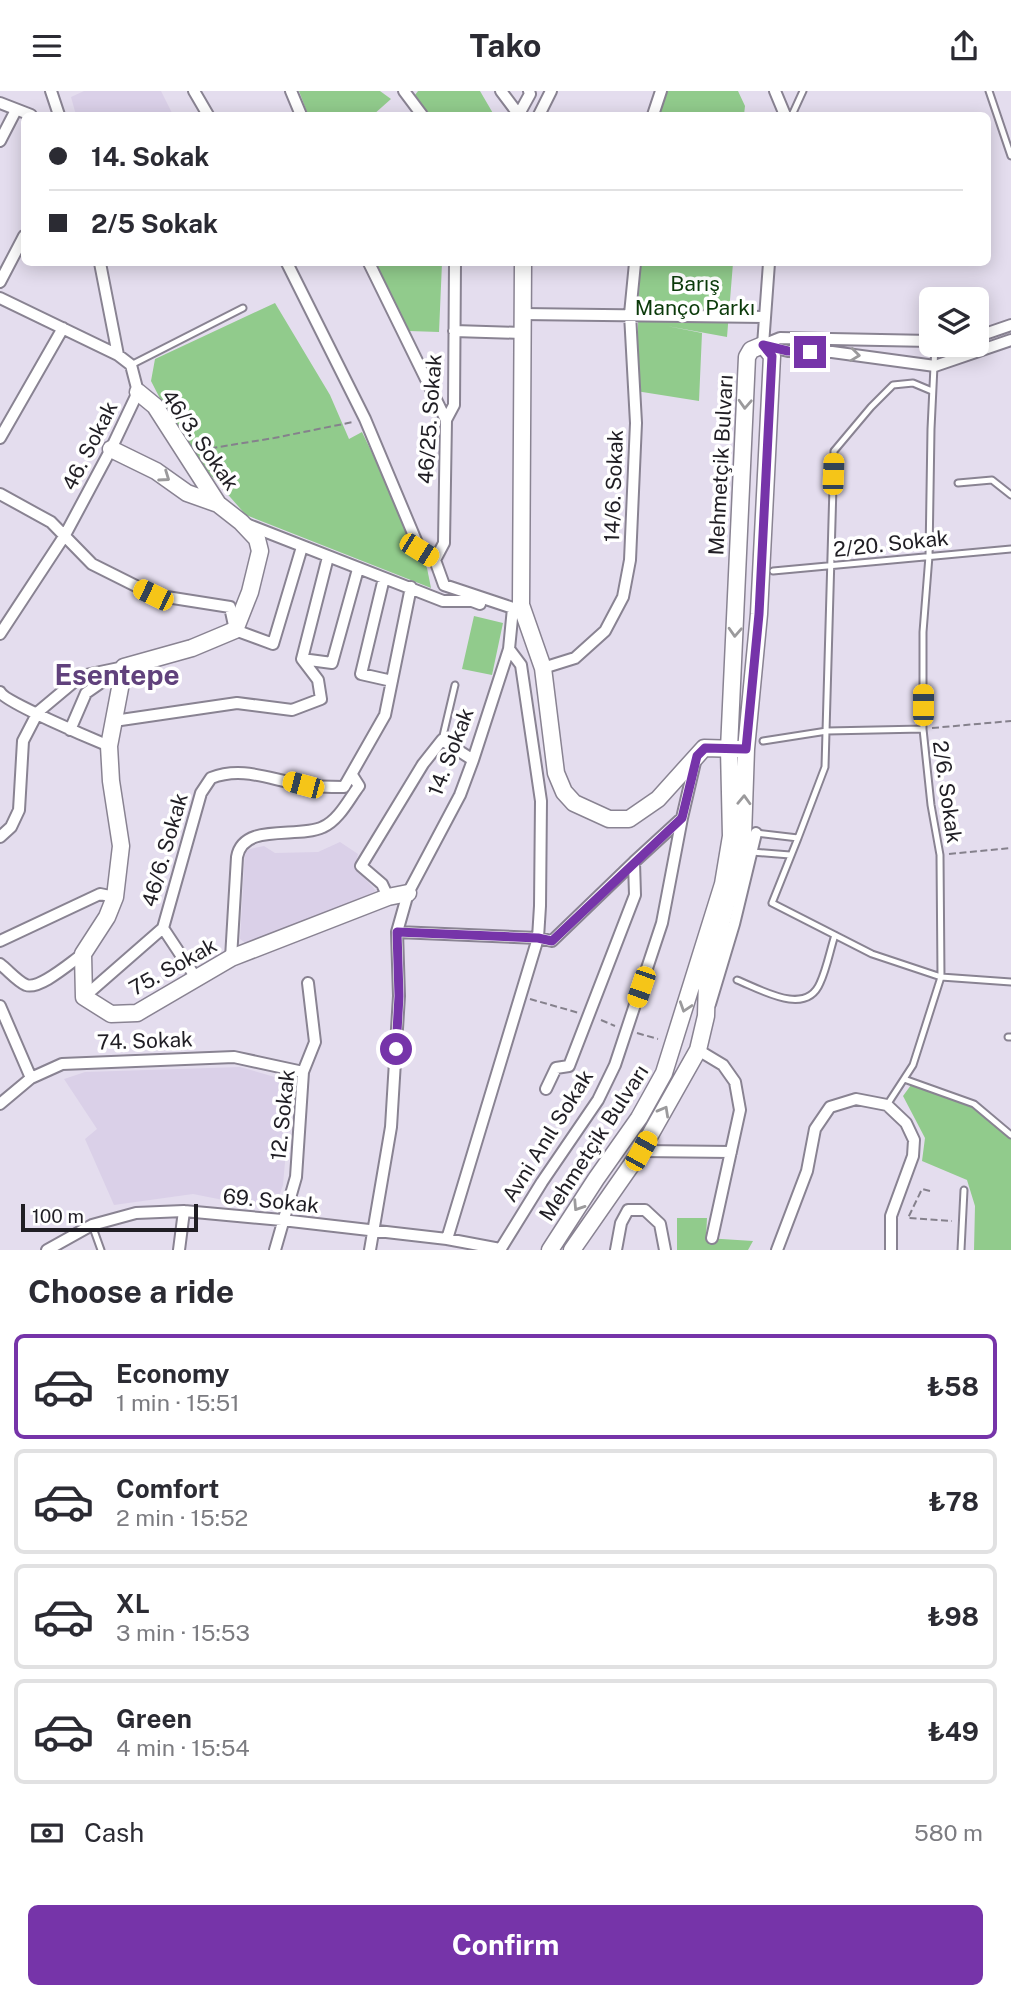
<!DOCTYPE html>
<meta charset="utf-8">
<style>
body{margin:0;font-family:"Public Sans",sans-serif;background:#f7f7f7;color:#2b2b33;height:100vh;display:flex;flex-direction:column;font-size:26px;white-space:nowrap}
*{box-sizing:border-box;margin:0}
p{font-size:23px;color:#7c7c81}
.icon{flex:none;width:38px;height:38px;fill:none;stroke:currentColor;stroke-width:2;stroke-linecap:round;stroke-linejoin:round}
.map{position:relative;height:1159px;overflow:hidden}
.side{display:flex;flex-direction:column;background:#fff;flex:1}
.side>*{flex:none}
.top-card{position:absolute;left:21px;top:21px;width:970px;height:154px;border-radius:10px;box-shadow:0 4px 18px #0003;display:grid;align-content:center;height:154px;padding:0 28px;background:#fff}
.tools{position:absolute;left:919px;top:196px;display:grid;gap:14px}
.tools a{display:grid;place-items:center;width:70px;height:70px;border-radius:10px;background:#fff;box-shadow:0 4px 18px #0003;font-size:35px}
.scale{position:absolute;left:21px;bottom:18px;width:177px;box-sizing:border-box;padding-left:7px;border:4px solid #201e24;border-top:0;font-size:19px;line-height:24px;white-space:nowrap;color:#201e24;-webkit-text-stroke:5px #fff;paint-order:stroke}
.end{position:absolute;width:32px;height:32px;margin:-16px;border:9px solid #7634a9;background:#fff;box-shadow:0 0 0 4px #fff}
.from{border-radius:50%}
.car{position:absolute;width:21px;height:42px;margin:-21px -10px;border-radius:9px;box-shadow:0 0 5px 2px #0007;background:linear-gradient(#f5c518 24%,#345 0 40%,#f5c518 0 76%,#345 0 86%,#f5c518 0)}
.top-card b{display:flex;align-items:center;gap:24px;height:66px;font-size:26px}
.top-card b+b{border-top:2px solid #e1e1e2}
.top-card i{width:18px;height:18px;background:#2b2b33}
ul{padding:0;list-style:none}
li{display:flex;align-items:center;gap:21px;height:105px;margin:0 14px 10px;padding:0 14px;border:4px solid #e1e1e2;border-radius:10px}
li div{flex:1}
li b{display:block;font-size:26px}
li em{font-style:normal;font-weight:700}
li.current{border-color:#7634a9}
li>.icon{width:63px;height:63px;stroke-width:1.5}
h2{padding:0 28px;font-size:32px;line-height:84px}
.pay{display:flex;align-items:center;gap:18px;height:77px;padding:0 28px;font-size:26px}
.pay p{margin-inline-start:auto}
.primary-button{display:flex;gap:14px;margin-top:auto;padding:14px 28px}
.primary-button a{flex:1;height:80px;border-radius:10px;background:#7634a9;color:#fff;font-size:28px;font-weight:700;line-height:80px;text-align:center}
header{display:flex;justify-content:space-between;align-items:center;height:91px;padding:0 28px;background:#fff;font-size:32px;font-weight:700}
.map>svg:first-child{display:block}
.built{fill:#dad0e8}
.green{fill:#91cb8c}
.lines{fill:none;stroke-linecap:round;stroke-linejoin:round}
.lane-casing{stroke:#898392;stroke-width:9}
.street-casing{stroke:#898392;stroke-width:14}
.secondary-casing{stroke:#898392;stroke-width:19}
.path{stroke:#85818c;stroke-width:2;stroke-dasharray:7 3.5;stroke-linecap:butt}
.lane{stroke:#fff;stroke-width:5}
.street{stroke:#fff;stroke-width:10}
.secondary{stroke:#fff;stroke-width:16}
.oneway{stroke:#9b9a9c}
.route{stroke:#7634a9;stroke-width:9}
.labels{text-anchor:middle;stroke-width:7;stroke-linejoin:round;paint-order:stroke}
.park-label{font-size:21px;fill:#0b3a0a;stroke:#fff}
.street-label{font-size:21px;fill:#201e24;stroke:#fff}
.district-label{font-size:28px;font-weight:bold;fill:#60417c;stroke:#fff}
</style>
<header><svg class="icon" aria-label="menu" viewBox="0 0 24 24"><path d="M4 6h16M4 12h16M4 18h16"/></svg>Tako<svg class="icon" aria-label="share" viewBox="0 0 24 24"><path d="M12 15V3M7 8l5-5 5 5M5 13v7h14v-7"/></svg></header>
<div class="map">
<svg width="1011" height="1159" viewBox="0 0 1011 1159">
<rect width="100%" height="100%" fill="#e4ddee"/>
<path class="built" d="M 84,0 L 161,0 L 173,24 L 76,24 L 71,6 Z
M 340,751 L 358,763 L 355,776 L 376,800 L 252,857 L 240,848 L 245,759 L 264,755 L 275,762 L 318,761 Z
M 240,976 L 292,991 L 283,1094 L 274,1119 L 193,1103 L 114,1114 L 85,1048 L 97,1038 L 64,988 L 85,981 Z"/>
<path class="green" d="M 299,0 L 380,0 L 391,8 L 373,24 L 308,24 Z
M 418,0 L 480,0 L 494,24 L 430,24 L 415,4 Z
M 664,0 L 738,0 L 745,15 L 744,24 L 656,24 Z
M 374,172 L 442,172 L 439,241 L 409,240 Z
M 640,172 L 733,172 L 727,246 L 667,235 L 702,242 L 699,310 L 636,300 Z
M 275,212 L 330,304 L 349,348 L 362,341 L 427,477 L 431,497 L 246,424 L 200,372 L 170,327 L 151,290 L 155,268 Z
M 474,525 L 503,532 L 492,584 L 462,578 Z
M 911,994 L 971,1016 L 1011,1048 L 1011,1159 L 974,1159 L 975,1115 L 967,1089 L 922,1070 L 925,1047 L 903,1005 Z
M 677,1127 L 707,1127 L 706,1147 L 753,1150 L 748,1159 L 677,1159 Z"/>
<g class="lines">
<g class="lane-casing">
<path id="lane" d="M 989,0 L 1011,65
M 792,24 L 803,0
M 131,274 L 243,217
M 958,392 L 992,389 L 1011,404
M 773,480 L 1011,458
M 442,649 L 455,594
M 763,650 L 827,640 L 923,638
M 756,742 L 798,747 L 825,676 L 834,360 L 871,316 L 893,294 L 913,292 L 932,300
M 798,747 L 772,812 L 872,863 L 941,886 L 1011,891
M 752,761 L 790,764
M 737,889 C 760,898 806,926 820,892 C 827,877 830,859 835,844
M 1008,946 L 1011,946
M 904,988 L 974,1013 L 1011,1044
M 887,1014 L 913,974 L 941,886 L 940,764 L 931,714 L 923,638 L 923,541 L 929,465 L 931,338 L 935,254
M 92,1134 L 101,1159
M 961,1159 L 964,1099"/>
</g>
<g class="street-casing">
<path id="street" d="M 51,0 L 59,24
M 194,0 L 208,24
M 291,0 L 301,24
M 404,0 L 422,24
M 501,0 L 519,24
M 775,0 L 785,24
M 0,12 L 31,24
M 519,23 L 530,3 L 529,0
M 539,24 L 551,0
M 653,24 L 661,0
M 0,50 L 16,19
M 287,172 L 365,328 L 420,459 L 435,469
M 369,172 L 446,329
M 455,172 L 454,314 L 446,329 L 444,452 L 435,469 L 444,494 L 513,517
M 0,191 L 24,145
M 0,207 L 118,264
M 522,223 L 765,226
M 454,240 L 522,242
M 976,246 L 1011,234
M 763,254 L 788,260 L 832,261 L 935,275 L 1011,249
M 763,254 L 780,247 L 931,250
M 763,254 L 769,172
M 0,347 L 63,237
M 0,403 L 51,431 L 92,473 L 154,504 L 230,516 L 235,539 L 273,553 L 302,456
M 246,433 L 443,510 L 472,510 L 480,513
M 384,487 L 361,583 L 392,590
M 0,543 L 65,444 L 111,358 L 138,301 L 131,274 L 118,264 L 100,172
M 509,558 L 521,574 L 541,710 L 540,815 L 538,847 L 552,850 L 634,771
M 302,568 L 328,466
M 543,577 L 575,567 L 605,540 L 623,506 L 630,469 L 636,332 L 630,223 L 635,172
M 0,601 C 5,611 92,648 109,655
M 114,630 L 237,612 L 292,619 L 321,608 L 318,589 L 302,568 L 332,572 L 358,478
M 70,639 L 86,602 L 119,579
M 0,746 L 11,736 L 19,719 L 23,650 L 38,621 L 81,585 L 124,576
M 388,806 L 382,793 L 361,775 L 423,673 L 442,649 L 473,669
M 163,837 L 196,887
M 397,841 L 538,847 L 447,1148 L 500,1158
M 0,850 L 100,803 L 115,806
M 231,867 L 237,766 C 243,731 298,748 323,736 C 339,729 349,708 359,695 L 352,684
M 0,873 C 8,879 17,890 26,894 C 40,899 71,871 83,863
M 84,906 L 163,837 L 201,702 L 211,687 C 244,674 272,690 305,694 C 318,696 331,696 344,696 L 385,624 L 411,496
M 710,913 L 734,833 L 756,742
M 0,915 L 31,987
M 698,959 L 723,974 L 735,991 L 740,1019 L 712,1147
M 546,998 L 556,977 L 569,975 L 635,804 L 634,771 L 682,727
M 0,1013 L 31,987 L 62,973 L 234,966 L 303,981
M 641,1060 L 731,1061
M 47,1159 L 92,1134 L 136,1122 L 184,1120 L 282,1129 L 447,1148
M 179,1159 L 184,1120
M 275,1159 L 296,1086 L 303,981 L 315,951 L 308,892
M 370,1159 L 391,1036 L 399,905 L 397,841 L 408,802 L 460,704 L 473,669 L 509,558 L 513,517
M 500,1159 L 542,1091 L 598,1009 L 615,974 L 662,832 L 682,727 L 696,667
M 616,1159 L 621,1132 L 628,1119 L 645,1119 L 660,1133 L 665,1159
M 777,1159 L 807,1080 L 815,1038 L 830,1016 L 856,1008 L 887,1014 L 906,1032 L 914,1049 L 913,1065 L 891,1125 L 891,1159"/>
</g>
<g class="secondary-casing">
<path id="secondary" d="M 523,172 L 521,514 L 543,577 L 556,682 L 564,701 L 574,712 L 609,728 L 629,728 L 658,708 L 704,657 L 740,658
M 138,301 L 155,315 L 218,413 L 241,431 L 257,448 L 260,460 L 250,501 L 235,539 L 192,557 L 124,576 L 109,655 L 111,690 L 121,755 L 115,806 L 107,826 L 83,863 L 84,906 L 111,923 L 137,922 L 231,867 L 388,806 L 408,802
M 111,358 L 156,380 L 187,402 L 218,413
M 550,1159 L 596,1088 L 639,1027 L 664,982 L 723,793 L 731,745 L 729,658 L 747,266 L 751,259 L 763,254 L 772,265 L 759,523 L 746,658 L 743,746 L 707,889 L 706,925 L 698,959 L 641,1060 L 572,1159"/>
</g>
<path class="path" d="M 200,359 L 274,347 L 353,331
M 932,637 L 1011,630
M 949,763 L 1011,757
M 530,908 L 579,922
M 601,929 L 615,935
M 637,942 L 658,948
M 930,1100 L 922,1098 L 908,1127 L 952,1130"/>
<use href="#lane" class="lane"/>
<use href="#street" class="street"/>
<use href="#secondary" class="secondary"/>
</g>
<defs><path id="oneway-chevron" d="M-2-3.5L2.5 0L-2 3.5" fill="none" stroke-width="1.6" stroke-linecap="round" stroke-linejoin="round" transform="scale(1.75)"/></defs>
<g class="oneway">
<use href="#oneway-chevron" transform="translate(855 264) rotate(7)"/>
<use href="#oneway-chevron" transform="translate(745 313) rotate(93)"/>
<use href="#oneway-chevron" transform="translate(165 386) rotate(35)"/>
<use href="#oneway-chevron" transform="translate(735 541) rotate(93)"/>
<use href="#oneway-chevron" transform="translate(744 709) rotate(-88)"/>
<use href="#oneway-chevron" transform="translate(685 916) rotate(108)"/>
<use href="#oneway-chevron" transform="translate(664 1020) rotate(-61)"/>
<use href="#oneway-chevron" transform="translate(578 1115) rotate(123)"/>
</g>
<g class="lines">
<path class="route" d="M 396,958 L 399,905 L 397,841 L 538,847 L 552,850 L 682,727 L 697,665 L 705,657 L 746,658 L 759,523 L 772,265 L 763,254 L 788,260 L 810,261"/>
</g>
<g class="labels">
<g class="park-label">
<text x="695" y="200">Barış<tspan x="695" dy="24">Manço Parkı</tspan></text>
</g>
<g class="street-label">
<text transform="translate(430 328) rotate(-86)" y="7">46/25. Sokak</text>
<text transform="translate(200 349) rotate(55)" y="7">46/3. Sokak</text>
<text transform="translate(90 355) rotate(-63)" y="7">46. Sokak</text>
<text transform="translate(721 374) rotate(-87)" y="7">Mehmetçik Bulvarı</text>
<text transform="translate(614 395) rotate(-88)" y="7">14/6. Sokak</text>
<text transform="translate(891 453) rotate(-6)" y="7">2/20. Sokak</text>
<text transform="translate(451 661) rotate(-69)" y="7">14. Sokak</text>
<text transform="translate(947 701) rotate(82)" y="7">2/6. Sokak</text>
<text transform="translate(165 759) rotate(-74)" y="7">46/6. Sokak</text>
<text transform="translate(173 876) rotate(-29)" y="7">75. Sokak</text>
<text transform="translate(145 950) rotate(-2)" y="7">74. Sokak</text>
<text transform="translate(283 1024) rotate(-84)" y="7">12. Sokak</text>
<text transform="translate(548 1045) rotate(-58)" y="7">Avni Anıl Sokak</text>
<text transform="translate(594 1052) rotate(-57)" y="7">Mehmetçik Bulvarı</text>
<text transform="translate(271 1110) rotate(6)" y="7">69. Sokak</text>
</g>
<g class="district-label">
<text x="117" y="594">Esentepe</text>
</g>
</g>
</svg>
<div class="tools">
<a><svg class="icon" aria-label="layers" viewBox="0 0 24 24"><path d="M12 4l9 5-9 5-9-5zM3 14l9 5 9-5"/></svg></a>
</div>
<div class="scale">100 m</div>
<i class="end from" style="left:396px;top:958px"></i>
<i class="end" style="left:810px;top:261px"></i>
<i class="car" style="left:833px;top:383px;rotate:2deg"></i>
<i class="car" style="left:419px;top:459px;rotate:122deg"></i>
<i class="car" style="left:153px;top:504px;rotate:296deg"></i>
<i class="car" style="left:923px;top:614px;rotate:0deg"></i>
<i class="car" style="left:303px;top:694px;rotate:285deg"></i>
<i class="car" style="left:641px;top:896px;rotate:199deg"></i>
<i class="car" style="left:641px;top:1060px;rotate:29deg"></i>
<div class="top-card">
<b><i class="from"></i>14. Sokak</b>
<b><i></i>2/5 Sokak</b>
</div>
</div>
<section class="side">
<h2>Choose a ride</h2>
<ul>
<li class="current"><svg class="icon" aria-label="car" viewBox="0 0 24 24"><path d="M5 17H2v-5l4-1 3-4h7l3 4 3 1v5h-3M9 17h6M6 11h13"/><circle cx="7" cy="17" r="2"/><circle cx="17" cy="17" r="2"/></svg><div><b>Economy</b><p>1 min · 15:51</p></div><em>₺58</em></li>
<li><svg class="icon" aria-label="car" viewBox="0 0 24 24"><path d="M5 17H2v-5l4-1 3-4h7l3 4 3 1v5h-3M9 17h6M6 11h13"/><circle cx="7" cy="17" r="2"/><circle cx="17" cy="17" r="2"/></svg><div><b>Comfort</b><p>2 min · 15:52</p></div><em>₺78</em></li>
<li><svg class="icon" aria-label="car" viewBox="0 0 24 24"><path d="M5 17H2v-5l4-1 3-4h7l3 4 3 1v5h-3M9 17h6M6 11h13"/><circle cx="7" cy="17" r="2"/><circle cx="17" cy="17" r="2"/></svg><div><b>XL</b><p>3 min · 15:53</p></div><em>₺98</em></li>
<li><svg class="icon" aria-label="car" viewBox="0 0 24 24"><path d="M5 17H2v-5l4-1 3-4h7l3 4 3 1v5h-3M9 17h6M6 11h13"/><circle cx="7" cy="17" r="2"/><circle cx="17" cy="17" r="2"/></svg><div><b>Green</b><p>4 min · 15:54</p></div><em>₺49</em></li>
</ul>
<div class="pay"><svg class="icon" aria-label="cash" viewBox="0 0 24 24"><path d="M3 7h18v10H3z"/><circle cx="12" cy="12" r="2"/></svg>Cash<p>580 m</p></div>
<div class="primary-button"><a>Confirm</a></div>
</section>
